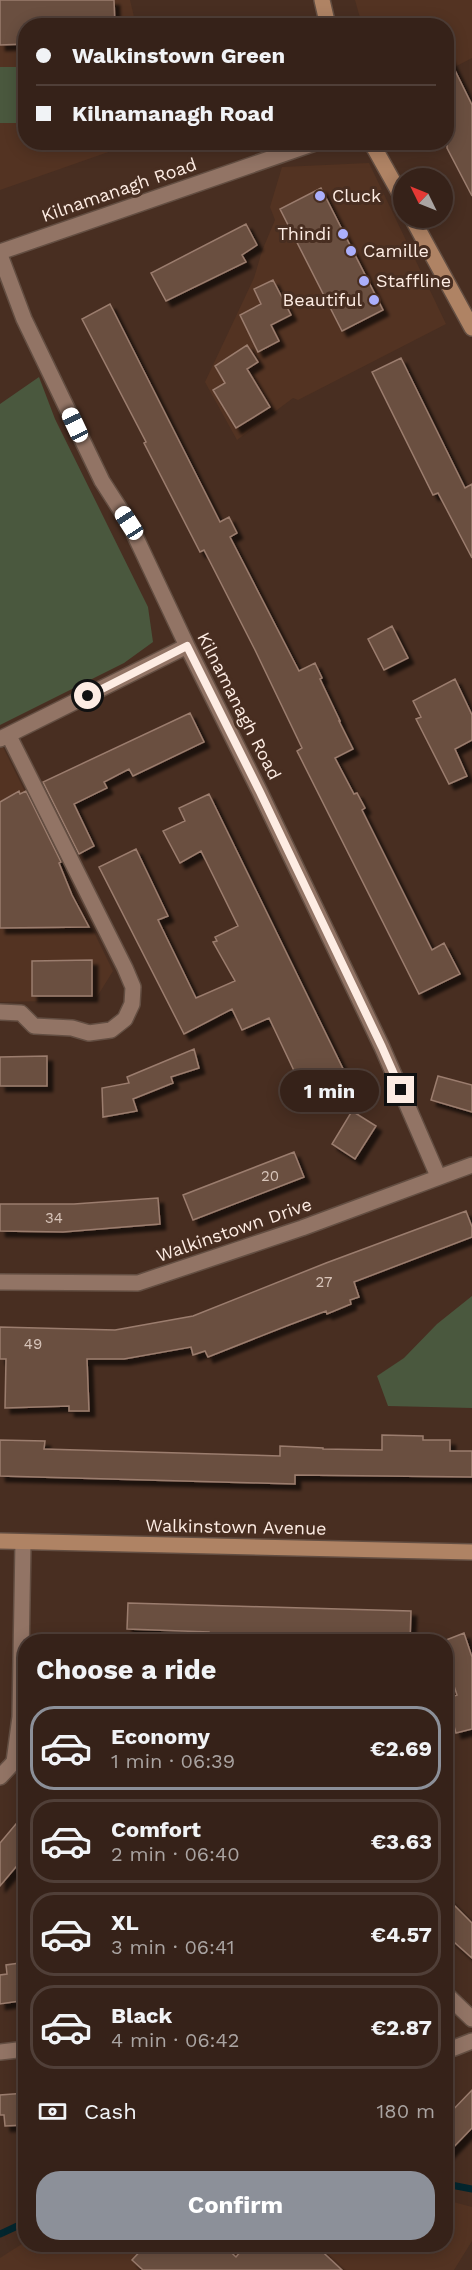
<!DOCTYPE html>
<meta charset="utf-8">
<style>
body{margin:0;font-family:"Work Sans",sans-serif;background:#3d2a22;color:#f1f3f6;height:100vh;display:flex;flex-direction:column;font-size:22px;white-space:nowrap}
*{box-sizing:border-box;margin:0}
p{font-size:20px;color:#aaa4a2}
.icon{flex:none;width:33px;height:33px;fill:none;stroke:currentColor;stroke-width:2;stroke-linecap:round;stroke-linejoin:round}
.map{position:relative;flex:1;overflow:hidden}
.side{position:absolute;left:18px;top:1634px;width:435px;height:618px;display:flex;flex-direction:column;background:#362219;border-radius:24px;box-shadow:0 3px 15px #0003,0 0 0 2px #503f38}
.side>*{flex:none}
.hud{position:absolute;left:18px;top:18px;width:436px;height:132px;border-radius:24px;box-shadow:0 3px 15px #0003,0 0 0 2px #503f38;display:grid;align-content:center;height:132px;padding:0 18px;background:#362219}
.needle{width:39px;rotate:313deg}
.tools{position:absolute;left:393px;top:168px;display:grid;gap:12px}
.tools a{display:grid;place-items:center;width:60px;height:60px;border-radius:50%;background:#362219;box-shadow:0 3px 15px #0003,0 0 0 2px #503f38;font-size:30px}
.end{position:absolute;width:27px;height:27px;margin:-14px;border:8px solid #fdece3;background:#111;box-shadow:0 0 0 3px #111}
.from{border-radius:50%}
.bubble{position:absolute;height:42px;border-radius:21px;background:#362219;box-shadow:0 3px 15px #0003,0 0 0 2px #503f38;font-size:20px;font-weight:700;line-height:42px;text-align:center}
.car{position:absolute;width:18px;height:36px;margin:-18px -9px;border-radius:8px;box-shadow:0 0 4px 2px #0007;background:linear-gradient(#fff 24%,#345 0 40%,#fff 0 76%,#345 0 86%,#fff 0)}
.hud b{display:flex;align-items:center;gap:21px;height:57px;font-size:22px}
.hud b+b{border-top:2px solid #503f38}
.hud i{width:15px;height:15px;background:#f1f3f6}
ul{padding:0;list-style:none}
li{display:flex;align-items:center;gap:18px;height:84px;margin:0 12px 9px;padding:0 6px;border:3px solid #503f38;border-radius:24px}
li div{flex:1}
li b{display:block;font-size:22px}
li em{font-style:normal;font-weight:700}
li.on{border-color:#8c9099}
li>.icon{width:54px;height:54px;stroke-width:1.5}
h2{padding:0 18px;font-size:27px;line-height:72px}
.pay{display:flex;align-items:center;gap:15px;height:66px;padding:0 18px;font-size:22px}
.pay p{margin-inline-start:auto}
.primary-button{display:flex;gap:12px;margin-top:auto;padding:12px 18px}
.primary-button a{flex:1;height:69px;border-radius:24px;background:#8c9099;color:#fff;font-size:24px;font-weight:700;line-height:69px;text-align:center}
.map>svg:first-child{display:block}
.built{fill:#533322}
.green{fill:#4a583e}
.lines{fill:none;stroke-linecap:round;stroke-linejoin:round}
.stream{stroke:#03262e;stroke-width:7}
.building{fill:#6b4f41;stroke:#9b7d6e;stroke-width:1.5;filter:url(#shadow)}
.minor-casing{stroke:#634e42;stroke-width:18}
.secondary-casing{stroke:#634e42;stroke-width:18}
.minor{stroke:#927465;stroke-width:15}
.secondary{stroke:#af8364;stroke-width:15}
.route{stroke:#fdece3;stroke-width:8}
.poi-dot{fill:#abaffb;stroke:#482e21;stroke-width:2}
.labels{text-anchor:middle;stroke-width:6;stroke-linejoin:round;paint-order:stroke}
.number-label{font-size:15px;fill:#d8c5ba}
.street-label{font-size:18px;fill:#fdece3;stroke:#482e21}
.poi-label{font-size:18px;fill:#fdece3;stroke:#482e21;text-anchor:start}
</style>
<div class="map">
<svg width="472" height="2270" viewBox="0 0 472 2270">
<defs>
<filter id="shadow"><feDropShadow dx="5.5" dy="5.5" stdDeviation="1.5" flood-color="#0009"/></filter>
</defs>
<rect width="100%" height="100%" fill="#482e21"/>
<path class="built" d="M 0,0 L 130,0 L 136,25 L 26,26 L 26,142 L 134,143 L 0,190 Z
M 355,0 L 472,0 L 472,58 L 447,71 L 447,26 L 362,25 Z
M 369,163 L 446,324 L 298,400 L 293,398 L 237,440 L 205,382 L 254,278 L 262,251 L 275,220 L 270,207 L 282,167 Z
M 0,741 L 113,971 L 95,1000 L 0,1002 Z
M 446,2200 L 472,2207 L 472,2241 L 454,2270 L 0,2270 L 0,2258 L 25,2242 L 26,2244 L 446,2244 Z"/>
<path class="green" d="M 0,67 L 25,67 L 25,123 L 0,123 Z
M 39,377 L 55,419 L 148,607 L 153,642 L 124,663 L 0,725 L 0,404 Z
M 472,1296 L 472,1408 L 388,1406 L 377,1376 L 404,1358 L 437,1324 Z"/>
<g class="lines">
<path class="stream" d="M 446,2184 L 472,2189
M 0,2234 L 26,2222"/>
</g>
<path class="building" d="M 0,0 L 114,0 L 115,26 L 26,26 L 26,44 L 0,45 Z
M 447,54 L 472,105 L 472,196 L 447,148 Z
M 321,188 L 383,310 L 342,331 L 280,209 Z
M 246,224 L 257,245 L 242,255 L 246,262 L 166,301 L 151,273 Z
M 273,280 L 291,315 L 271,325 L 279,341 L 258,352 L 240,315 L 261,304 L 254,289 Z
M 110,304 L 220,522 L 229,517 L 237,533 L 230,537 L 299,671 L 315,663 L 322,678 L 320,679 L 340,721 L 339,721 L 353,749 L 335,758 L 354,794 L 357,793 L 365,808 L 362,810 L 432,950 L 444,943 L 460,974 L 419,994 L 297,751 L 302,748 L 255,650 L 204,550 L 200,552 L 144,443 L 146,442 L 82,319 Z
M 247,345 L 258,362 L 247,369 L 270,407 L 236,428 L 213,390 L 225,383 L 215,366 Z
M 401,358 L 465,488 L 472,484 L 472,558 L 438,493 L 433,495 L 372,372 Z
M 392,626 L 408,658 L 384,670 L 368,639 Z
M 455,679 L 472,715 L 472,740 L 455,749 L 467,776 L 449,784 L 416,719 L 421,717 L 413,701 Z
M 190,713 L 204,742 L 133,776 L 129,769 L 104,782 L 107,788 L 74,804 L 94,846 L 79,854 L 43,782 Z
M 19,791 L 20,794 L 26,791 L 61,862 L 59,863 L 72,895 L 89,927 L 0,928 L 0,802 Z
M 209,794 L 348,1079 L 348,1087 L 323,1099 L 310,1071 L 297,1077 L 269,1018 L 242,1030 L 232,1009 L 184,1034 L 99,867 L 136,849 L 168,916 L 158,920 L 196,998 L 235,981 L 213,942 L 217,941 L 215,937 L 238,926 L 201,851 L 180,863 L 163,831 L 185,821 L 179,808 Z
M 92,960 L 92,996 L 32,996 L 32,961 Z
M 194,1049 L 199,1068 L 171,1077 L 173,1083 L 133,1099 L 137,1111 L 103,1117 L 102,1088 L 129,1083 L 127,1077 Z
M 47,1056 L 47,1086 L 0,1086 L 0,1057 Z
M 438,1076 L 472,1085 L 472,1112 L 431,1100 Z
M 352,1111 L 376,1126 L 355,1159 L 332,1144 Z
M 294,1152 L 304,1177 L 193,1220 L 183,1195 Z
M 158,1198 L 160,1224 L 63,1232 L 0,1231 L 0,1204 L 74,1204 Z
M 466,1211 L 472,1227 L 472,1237 L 354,1282 L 359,1297 L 350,1300 L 351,1304 L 327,1314 L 326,1311 L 289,1325 L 208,1357 L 205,1351 L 193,1355 L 191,1347 L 124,1359 L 87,1359 L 89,1411 L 69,1411 L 69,1406 L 5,1408 L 6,1359 L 0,1359 L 0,1327 L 115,1330 L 193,1316 L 326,1263 Z
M 382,1435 L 423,1436 L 423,1440 L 450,1440 L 450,1451 L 472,1451 L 472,1477 L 295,1475 L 295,1484 L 0,1476 L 0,1440 L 45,1441 L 44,1449 L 280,1456 L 280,1446 L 323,1448 L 323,1449 L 382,1450 Z
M 128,1603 L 411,1611 L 410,1641 L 209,1641 L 209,1632 L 127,1629 Z
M 464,1633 L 472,1657 L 472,1729 L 456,1733 L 446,1699 L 457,1695 L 446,1662 L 446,1640 Z
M 26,1812 L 26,1855 L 0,1886 L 0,1843 Z
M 446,1897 L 472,1923 L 472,1958 L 446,1935 Z
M 26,1962 L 26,2000 L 0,2004 L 0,1975 L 7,1974 L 6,1965 Z
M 472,2090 L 472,2128 L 446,2155 L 446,2117 Z
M 26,2093 L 24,2125 L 5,2126 L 4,2115 L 0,2115 L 0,2095 Z
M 147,2244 L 222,2244 L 236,2257 L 247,2244 L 314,2244 L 342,2270 L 143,2270 L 132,2260 Z"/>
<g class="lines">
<g class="minor-casing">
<path id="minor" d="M 0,252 L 318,142
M 0,255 L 24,319 L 102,481 L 129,523 L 187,646 L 260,792 L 382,1047 L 438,1176
M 0,739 L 187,646
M 0,1012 L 21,1013 L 34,1026 L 72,1028 L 89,1033 L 111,1030 L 125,1019 L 132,1004 L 133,987 L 125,968 L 9,736
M 0,1282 L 138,1283 L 302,1228 L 472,1165
M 0,1777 L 14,1762 L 20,1717 L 23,1542
M 446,1994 L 472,2019
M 446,2048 L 454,2048 L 472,2041
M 0,2052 L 26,2049"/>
</g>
<g class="secondary-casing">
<path id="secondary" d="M 322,0 L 328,26
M 371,142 L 404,201
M 412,218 L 472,328
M 0,1541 L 472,1552"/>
</g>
<use href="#minor" class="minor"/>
<use href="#secondary" class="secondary"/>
</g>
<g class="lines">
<path class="route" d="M 88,696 L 187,646 L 260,792 L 382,1047 L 401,1090"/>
</g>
<g class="poi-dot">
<circle cx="320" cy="196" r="6"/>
<circle cx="343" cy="234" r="6"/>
<circle cx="351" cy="251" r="6"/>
<circle cx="364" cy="281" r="6"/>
<circle cx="374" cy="300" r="6"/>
</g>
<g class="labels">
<g class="number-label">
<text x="270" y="1181">20</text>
<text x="54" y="1223">34</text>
<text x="324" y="1287">27</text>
<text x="33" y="1349">49</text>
</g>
<g class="street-label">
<text transform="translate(119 190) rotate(-19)" y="6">Kilnamanagh Road</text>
<text transform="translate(239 706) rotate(63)" y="6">Kilnamanagh Road</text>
<text transform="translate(234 1230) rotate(-19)" y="6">Walkinstown Drive</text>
<text transform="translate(236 1527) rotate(1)" y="6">Walkinstown Avenue</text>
</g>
<g class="poi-label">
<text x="332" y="202">Cluck</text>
<text x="331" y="240" text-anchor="end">Thindi</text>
<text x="363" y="257">Camille</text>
<text x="376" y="287">Staffline</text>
<text x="362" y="306" text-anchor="end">Beautiful</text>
</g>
</g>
</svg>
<div class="tools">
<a><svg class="needle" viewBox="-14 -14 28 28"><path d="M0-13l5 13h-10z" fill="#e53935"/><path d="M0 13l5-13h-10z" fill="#aaa4a2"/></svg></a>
</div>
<i class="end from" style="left:88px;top:696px"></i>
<i class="end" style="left:401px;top:1090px"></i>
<div class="bubble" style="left:280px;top:1070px;width:99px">1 min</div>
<i class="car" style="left:75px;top:425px;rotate:335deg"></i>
<i class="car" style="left:129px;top:523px;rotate:327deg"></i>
<div class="hud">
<b><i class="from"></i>Walkinstown Green</b>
<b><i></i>Kilnamanagh Road</b>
</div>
<section class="side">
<h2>Choose a ride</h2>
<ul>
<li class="on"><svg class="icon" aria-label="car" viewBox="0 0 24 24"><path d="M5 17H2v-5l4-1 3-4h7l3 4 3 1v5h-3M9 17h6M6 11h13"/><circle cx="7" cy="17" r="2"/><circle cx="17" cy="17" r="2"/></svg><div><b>Economy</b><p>1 min · 06:39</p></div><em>€2.69</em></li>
<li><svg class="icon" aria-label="car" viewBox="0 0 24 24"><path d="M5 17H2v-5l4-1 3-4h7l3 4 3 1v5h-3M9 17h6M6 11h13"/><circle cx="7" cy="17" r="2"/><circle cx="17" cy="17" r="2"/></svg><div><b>Comfort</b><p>2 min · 06:40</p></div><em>€3.63</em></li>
<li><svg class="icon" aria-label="car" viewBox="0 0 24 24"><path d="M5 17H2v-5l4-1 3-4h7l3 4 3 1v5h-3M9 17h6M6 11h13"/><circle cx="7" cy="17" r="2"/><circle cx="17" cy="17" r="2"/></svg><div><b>XL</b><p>3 min · 06:41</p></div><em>€4.57</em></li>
<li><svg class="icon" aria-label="car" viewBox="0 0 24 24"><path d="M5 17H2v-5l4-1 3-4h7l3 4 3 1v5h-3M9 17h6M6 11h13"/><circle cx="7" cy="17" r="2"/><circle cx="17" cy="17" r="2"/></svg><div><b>Black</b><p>4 min · 06:42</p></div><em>€2.87</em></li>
</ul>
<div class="pay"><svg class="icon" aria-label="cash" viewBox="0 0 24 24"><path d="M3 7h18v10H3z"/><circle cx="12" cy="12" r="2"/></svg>Cash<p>180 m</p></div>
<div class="primary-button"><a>Confirm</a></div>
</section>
</div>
